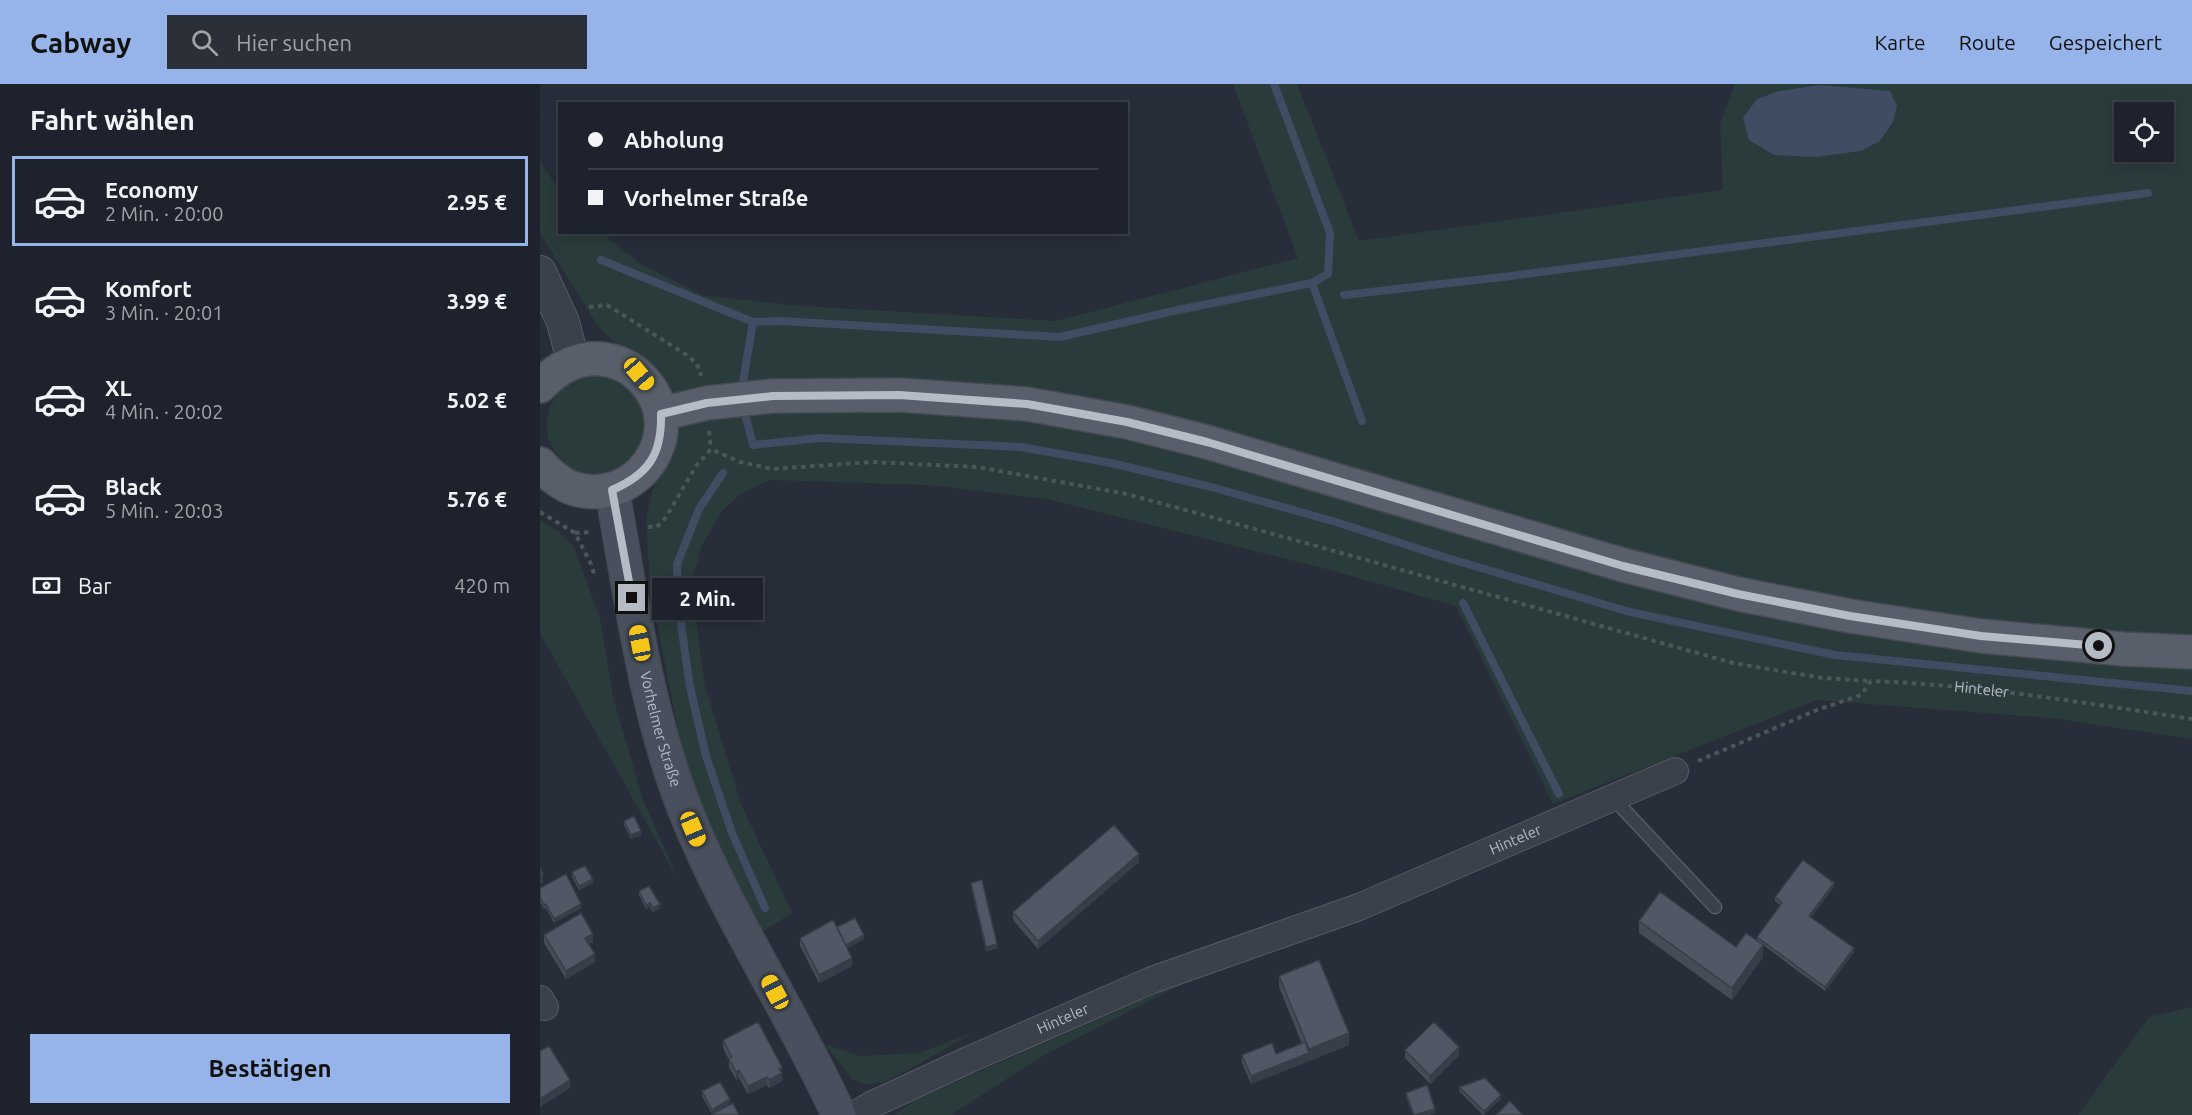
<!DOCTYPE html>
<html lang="de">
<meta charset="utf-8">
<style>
body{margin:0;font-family:Ubuntu,sans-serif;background:#2a2f38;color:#f1f3f6;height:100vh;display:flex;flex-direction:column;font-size:22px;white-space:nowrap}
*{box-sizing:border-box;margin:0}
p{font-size:20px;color:#a0a4a9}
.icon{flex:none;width:33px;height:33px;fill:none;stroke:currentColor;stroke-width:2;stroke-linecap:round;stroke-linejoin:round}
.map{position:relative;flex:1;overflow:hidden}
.side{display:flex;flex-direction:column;background:#1d222c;width:540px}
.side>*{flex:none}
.top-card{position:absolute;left:18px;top:18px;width:570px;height:132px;border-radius:0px;box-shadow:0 3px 15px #0003,0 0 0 2px #3b3f48;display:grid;align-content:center;height:132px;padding:0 30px;background:#1d222c}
.fabs{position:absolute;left:1574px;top:18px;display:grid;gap:12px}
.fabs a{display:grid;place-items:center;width:60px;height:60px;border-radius:0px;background:#1d222c;box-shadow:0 3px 15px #0003,0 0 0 2px #3b3f48;font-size:30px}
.end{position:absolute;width:27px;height:27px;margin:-14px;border:8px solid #b6bcc6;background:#111;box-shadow:0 0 0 3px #111}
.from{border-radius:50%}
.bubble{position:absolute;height:42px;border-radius:0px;background:#1d222c;box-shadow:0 3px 15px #0003,0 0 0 2px #3b3f48;font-size:20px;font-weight:700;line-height:42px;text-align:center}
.car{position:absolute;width:18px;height:36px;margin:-18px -9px;border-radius:8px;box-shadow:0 0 4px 2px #0007;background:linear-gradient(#f5c518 24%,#345 0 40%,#f5c518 0 76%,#345 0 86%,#f5c518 0)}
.top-card b{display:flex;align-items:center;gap:21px;height:57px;font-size:22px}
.top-card b+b{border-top:2px solid #3b3f48}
.top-card i{width:15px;height:15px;background:#f1f3f6}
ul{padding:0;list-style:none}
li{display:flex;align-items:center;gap:18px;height:90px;margin:0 12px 9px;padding:0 18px;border:3px solid transparent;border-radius:0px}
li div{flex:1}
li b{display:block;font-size:22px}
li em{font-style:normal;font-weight:700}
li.on{border-color:#97b4ea}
li>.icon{width:54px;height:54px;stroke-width:1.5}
h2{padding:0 30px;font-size:27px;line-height:72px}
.pay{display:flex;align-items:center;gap:15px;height:66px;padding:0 30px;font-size:22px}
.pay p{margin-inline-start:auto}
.action{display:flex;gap:12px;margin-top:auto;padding:12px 30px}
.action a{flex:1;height:69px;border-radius:0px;background:#97b4ea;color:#111;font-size:24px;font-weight:700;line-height:69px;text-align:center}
header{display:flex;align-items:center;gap:36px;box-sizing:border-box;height:84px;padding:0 30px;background:#97b4ea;color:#111}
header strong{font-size:28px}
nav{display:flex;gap:33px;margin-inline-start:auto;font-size:21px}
.search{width:420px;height:54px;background:#2a2f38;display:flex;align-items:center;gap:15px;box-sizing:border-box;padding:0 21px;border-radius:0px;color:#a0a4a9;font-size:22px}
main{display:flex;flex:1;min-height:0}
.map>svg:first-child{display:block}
.green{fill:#2a3b3c;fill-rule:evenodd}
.water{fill:#3f4c61}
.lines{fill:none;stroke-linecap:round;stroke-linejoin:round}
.stream{stroke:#3f4c61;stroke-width:8}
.service-casing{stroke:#555c66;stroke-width:15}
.minor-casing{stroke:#555c66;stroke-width:28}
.tertiary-casing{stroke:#555c66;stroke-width:34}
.secondary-casing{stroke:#434a54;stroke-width:36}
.primary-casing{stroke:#434a54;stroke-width:36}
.path{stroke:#49575a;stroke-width:4;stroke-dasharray:4.5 4.5;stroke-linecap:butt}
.service{stroke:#3a414b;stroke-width:12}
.minor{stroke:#3a414b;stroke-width:26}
.tertiary{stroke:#3a414b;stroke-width:32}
.secondary{stroke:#49505d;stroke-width:33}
.primary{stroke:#585f6a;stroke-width:33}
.wall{fill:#454c57}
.shaded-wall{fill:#383e47}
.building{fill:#505865;stroke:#383e47;stroke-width:1.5}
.route{stroke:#b6bcc6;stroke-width:8}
.labels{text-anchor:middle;stroke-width:4.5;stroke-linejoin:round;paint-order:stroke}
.street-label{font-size:15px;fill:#b6bcc6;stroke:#1f2630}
</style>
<header>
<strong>Cabway</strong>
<div class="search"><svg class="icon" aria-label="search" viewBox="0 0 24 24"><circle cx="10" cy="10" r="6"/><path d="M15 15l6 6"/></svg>Hier suchen</div>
<nav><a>Karte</a><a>Route</a><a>Gespeichert</a></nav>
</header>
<main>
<section class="side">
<h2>Fahrt wählen</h2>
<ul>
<li class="on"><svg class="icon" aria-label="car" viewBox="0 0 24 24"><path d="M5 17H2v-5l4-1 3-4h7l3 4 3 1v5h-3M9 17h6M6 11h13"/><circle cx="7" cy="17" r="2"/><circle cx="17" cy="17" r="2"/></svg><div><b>Economy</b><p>2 Min. · 20:00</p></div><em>2.95 €</em></li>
<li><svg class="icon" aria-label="car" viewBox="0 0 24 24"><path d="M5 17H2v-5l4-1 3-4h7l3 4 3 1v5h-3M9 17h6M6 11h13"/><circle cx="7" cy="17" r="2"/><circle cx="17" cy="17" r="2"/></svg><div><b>Komfort</b><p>3 Min. · 20:01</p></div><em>3.99 €</em></li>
<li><svg class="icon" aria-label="car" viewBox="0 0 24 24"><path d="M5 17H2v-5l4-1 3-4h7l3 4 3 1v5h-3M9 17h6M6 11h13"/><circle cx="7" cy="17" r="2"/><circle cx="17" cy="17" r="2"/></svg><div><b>XL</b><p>4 Min. · 20:02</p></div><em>5.02 €</em></li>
<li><svg class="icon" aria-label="car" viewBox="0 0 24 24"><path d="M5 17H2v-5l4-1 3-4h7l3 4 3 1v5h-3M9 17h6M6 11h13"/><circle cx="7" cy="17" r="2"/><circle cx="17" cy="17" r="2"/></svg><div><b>Black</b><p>5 Min. · 20:03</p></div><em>5.76 €</em></li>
</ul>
<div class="pay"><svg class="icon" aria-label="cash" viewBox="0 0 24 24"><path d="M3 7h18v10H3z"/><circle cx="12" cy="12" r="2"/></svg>Bar<p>420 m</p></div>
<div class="action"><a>Bestätigen</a></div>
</section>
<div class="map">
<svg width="1652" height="1031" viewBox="0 0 1652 1031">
<rect width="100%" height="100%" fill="#272e3a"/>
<path class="green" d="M 693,0 L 757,0 L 819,157 L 1183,106 L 1180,40 L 1195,0 L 1652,0 L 1652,655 L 1511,634 L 1276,616 L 1013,720 L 916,522 L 794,487 L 507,415 L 387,401 L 230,396 L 202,409 L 181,428 L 162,461 L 151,499 L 165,602 L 201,720 L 252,829 L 221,848 L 195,803 L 168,741 L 142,667 L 110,503 L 106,434 L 114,400 L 134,366 L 138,333 L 132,309 L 118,285 L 83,266 L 58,242 L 0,149 L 0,78 L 19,105 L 20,148 L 62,149 L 99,179 L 164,212 L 262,222 L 516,237 L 758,174 ZM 1584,28 L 1623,28 L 1623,68 L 1584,68 Z
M7 341a50 50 0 1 1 100 0a50 50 0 1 1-100 0Z
M 0,436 L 20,449 L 32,460 L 42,485 L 60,535 L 74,617 L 103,716 L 139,797 L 0,549 Z
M 659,891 L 499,974 L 411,1031 L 354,1031 L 375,1016 Z
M 1652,923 L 1652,1031 L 1538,1031 L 1609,933 Z
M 434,948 L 370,985 L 341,999 L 326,1000 L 313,996 L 284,960 L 321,972 L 379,969 Z"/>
<path class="water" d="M 1280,1 L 1350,7 L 1357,22 L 1353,38 L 1340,57 L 1321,67 L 1275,73 L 1234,71 L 1209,56 L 1203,34 L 1217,15 L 1239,7 Z"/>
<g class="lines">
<path class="stream" d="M 61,176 L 213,238 L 239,237 L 520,253 L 638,226 L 772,199 L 788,190 L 790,149 L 734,0
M 772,199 L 822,337
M 804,211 L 963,193 L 1608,109
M 203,298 L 213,238
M 203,322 L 213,361 L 280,354 L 481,363 L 571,379 L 671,403 L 796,438 L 904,473 L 1090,528 L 1295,571 L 1652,607
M 183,389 L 159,425 L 137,480 L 138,519 L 150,603 L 166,672 L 192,749 L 225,824
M 923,519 L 1019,710"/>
<g class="service-casing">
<path id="service" d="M 1073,714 L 1175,823"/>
</g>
<g class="minor-casing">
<g id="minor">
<path d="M 0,915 L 5,923"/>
<path id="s2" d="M 314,1031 L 331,1021 L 428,976 L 612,896 L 819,823 L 1135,687"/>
</g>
</g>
<g class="tertiary-casing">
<path id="tertiary" d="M 0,188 L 23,238 L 33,277"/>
</g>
<g class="secondary-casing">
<g id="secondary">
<path id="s3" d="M 72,406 C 91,511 106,629 146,728 C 188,833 252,928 299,1031"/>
</g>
</g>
<g class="primary-casing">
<path id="primary" d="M 0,302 C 19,282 40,271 68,276 C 84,279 96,287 106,299 C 149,351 95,425 32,404 C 19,399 9,390 0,380
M 121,330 L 167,319 L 233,312 L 359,311 L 487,320 L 587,338 L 667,358 L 1083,481 L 1198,510 L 1310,532 L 1441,552 L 1583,565 L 1652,568"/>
</g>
<g class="path">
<path d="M 49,223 L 67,221 L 150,273 L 160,285 L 161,292"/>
<path d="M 169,347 L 171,365"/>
<path d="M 0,428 L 35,449 L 51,480 L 55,493"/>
<path d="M 108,443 L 117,443 L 126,433 L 156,382 L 171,365 L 200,378 L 232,385 L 332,378 L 437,383 L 587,410 L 755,456 L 1193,579 L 1282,594 L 1331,597"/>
<path d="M 35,449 L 50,448"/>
<path id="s1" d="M 1158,677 L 1277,626 L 1321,611 L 1331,597 C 1439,601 1545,619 1652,635"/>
</g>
<use href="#service" class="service"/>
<use href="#minor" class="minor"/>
<use href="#tertiary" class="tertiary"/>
<use href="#secondary" class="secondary"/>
<use href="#primary" class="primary"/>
</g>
<path class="wall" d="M 84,737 L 101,751 L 91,755 L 84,741 Z
M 599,778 L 498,865 L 473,836 L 473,828 Z
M 32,788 L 53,799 L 39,806 L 32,793 Z
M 431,799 L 457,864 L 446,867 L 431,803 Z
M 1294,803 L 1271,833 L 1314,868 L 1285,907 L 1223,861 L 1223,873 L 1192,916 L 1099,849 L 1099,837 L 1196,863 L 1217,857 L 1217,853 L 1240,821 L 1235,817 L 1235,813 Z
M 0,804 L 41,824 L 14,839 L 6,824 L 4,825 L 0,818 Z
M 99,807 L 120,824 L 113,828 L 110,823 L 106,825 L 99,811 Z
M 4,851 L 53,858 L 49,860 L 55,878 L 26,895 L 4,859 Z
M 260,854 L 324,855 L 307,864 L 312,882 L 279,899 L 260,862 Z
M 739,892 L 809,961 L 711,1000 L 702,979 L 702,971 L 736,970 L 762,960 L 739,903 Z
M 183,956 L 242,992 L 242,997 L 229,1004 L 227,1001 L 208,1010 L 199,994 L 196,996 L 189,983 L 189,976 L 183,964 Z
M 865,966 L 919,971 L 890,1000 L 865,974 Z
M 919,1003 L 961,1015 L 943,1031 L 919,1007 Z
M 162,1007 L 190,1019 L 172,1030 L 162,1012 Z
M 866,1009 L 895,1029 L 888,1031 L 873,1031 L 866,1013 Z"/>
<path class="shaded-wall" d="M 101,747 L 101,751 L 91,755 L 91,751 Z
M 599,770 L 599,778 L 498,865 L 498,857 Z
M 3,790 L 3,798 L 0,800 L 0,791 Z
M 53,795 L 53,799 L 39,806 L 39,802 Z
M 1294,799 L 1294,803 L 1269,836 L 1269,832 Z
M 110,819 L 110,823 L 106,825 L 106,821 Z
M 41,820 L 41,824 L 14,839 L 14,835 Z
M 120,820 L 120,824 L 113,828 L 113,824 Z
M 53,850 L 53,858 L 45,862 L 45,854 Z
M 324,851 L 324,855 L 304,866 L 304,862 Z
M 457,860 L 457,864 L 446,867 L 446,863 Z
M 1223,861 L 1223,873 L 1192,916 L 1192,904 Z
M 1314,864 L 1314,868 L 1285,907 L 1285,903 Z
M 55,870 L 55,878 L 26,895 L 26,887 Z
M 312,874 L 312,882 L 279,899 L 279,891 Z
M 809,949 L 809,961 L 711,1000 L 711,992 L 769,969 L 769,965 Z
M 919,963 L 919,971 L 890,1000 L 890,992 Z
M 242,983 L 242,997 L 229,1004 L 229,996 Z
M 199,986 L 199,994 L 196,996 L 196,988 Z
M 227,993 L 227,1001 L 208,1010 L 208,1002 Z
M 30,996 L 30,1004 L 0,1023 L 0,1015 Z
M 961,1011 L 961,1015 L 944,1031 L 944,1027 Z
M 190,1015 L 190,1019 L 172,1030 L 172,1026 Z
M 895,1025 L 895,1029 L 888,1031 L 875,1031 Z"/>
<path class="building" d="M 94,732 L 101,747 L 91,751 L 84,737 Z
M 574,741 L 599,770 L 498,857 L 473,828 Z
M 1263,776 L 1294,799 L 1269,832 L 1314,864 L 1285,903 L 1217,853 L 1242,819 L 1235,813 Z
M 45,782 L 53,795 L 39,802 L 32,788 Z
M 0,784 L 3,790 L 0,791 Z
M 26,790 L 41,820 L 14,835 L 6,820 L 4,821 L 0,814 L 0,804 Z
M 442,796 L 457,860 L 446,863 L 431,799 Z
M 109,802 L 120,820 L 113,824 L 110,819 L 106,821 L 99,807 Z
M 1120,808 L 1196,863 L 1206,849 L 1223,861 L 1192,904 L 1099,837 Z
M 41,829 L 53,850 L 45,854 L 55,870 L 26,887 L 4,851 Z
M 315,834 L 324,851 L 306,861 L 297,843 Z
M 293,836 L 312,874 L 279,891 L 260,854 Z
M 779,876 L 809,949 L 769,965 L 739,892 Z
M 218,938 L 242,983 L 239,985 L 242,989 L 229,996 L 227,993 L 208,1002 L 199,986 L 196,988 L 189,975 L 192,973 L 183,956 Z
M 894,938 L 919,963 L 890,992 L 865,966 Z
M 765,958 L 769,969 L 711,992 L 702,971 L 732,959 L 736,970 Z
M 9,962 L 30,996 L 0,1015 L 0,967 Z
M 945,994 L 961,1011 L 944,1027 L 919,1003 Z
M 180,998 L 190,1015 L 172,1026 L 162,1007 Z
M 887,1001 L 895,1025 L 874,1031 L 866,1009 Z
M 970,1017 L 983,1031 L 956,1031 Z
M 193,1019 L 199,1031 L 173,1031 L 172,1030 Z"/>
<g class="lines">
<path class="route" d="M 92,514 L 72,406 C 109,390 122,370 121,330 L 167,319 L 233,312 L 359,311 L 487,320 L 587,338 L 667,358 L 1083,482 L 1198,510 L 1310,532 L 1441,552 L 1559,562"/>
</g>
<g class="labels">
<g class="street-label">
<text dy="5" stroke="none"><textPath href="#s1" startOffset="304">Hinteler</textPath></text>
<text dy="5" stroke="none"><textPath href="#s3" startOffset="244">Vorhelmer Straße</textPath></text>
<text dy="5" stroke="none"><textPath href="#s2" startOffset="717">Hinteler</textPath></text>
<text dy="5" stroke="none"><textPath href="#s2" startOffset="230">Hinteler</textPath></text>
</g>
</g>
</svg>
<div class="fabs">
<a><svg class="icon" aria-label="locate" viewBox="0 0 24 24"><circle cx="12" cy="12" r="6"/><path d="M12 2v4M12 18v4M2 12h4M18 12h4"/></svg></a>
</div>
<i class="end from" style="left:1559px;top:562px"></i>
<i class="end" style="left:92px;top:514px"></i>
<div class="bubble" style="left:112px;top:494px;width:111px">2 Min.</div>
<i class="car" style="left:99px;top:290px;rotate:140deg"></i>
<i class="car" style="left:100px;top:559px;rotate:349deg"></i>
<i class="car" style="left:153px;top:745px;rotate:157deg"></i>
<i class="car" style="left:235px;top:908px;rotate:332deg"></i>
<div class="top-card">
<b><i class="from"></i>Abholung</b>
<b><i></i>Vorhelmer Straße</b>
</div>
</div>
</main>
